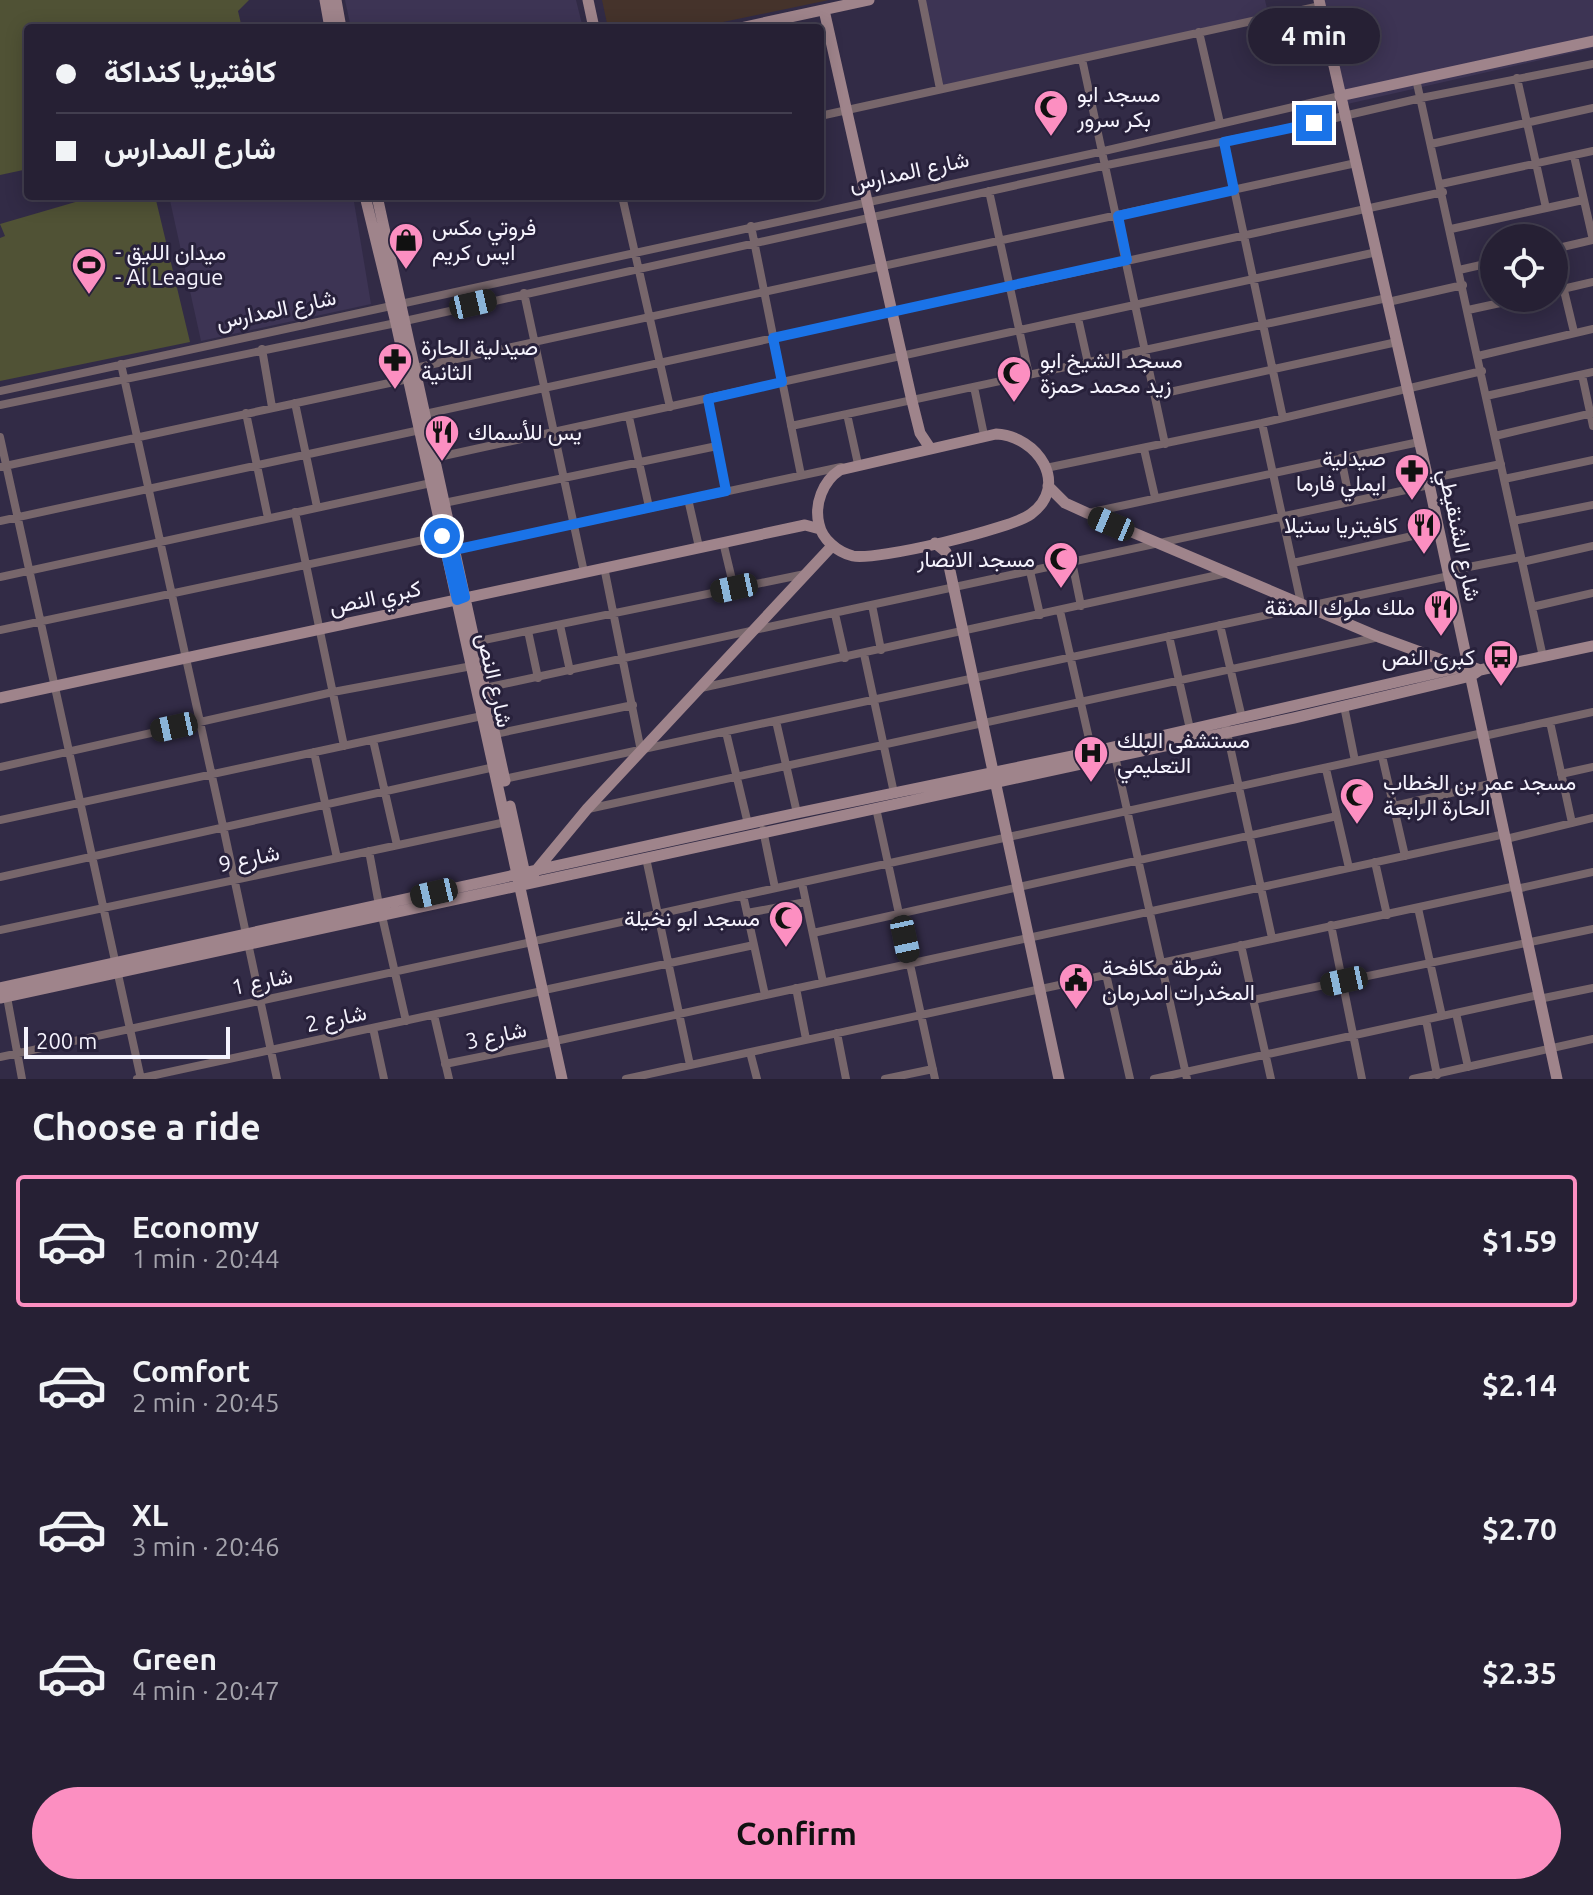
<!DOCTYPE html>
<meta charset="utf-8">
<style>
body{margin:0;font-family:Ubuntu,Vazirmatn,sans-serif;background:#2e283c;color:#f1f3f6;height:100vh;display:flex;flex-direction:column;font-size:30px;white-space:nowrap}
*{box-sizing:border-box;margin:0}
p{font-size:26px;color:#a4a3ac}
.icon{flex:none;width:44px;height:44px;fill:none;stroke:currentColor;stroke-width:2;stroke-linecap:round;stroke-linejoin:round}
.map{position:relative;height:1079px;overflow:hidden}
.panel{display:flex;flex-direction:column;background:#262034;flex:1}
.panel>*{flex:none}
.banner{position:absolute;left:24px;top:24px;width:800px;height:176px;border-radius:8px;box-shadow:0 4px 20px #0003,0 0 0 2px #423e4f;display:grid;align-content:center;height:176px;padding:0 32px;background:#262034}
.fabs{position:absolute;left:1480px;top:224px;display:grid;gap:16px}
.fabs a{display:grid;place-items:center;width:88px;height:88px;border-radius:50%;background:#262034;box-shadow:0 4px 20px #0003,0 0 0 2px #423e4f;font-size:40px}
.scale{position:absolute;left:24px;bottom:20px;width:206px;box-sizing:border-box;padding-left:8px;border:4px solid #f5f3fd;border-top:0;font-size:22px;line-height:28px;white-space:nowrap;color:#f5f3fd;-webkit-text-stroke:6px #28213b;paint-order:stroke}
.end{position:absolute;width:36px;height:36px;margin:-18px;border:10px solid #1a73e8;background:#fff;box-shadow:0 0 0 4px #fff}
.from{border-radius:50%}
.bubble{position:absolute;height:56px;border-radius:28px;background:#262034;box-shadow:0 4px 20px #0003,0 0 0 2px #423e4f;font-size:26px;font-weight:700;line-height:56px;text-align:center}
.car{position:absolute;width:24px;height:48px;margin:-24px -12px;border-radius:10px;box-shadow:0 0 6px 2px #0007;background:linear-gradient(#222 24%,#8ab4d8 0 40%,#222 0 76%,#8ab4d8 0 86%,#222 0)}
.banner b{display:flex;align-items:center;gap:28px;height:76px;font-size:30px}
.banner b+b{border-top:2px solid #423e4f}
.banner i{width:20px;height:20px;background:#f1f3f6}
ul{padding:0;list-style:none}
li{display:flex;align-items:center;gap:24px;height:132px;margin:0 16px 12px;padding:0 16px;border:4px solid transparent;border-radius:8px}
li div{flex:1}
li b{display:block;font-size:30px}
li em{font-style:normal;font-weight:700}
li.selected{border-color:#fc8fc1}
li>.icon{width:72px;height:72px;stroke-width:1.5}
h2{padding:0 32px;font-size:36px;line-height:96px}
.primary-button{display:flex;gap:16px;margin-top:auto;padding:16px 32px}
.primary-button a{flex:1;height:92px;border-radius:48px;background:#fc8fc1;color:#111;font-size:32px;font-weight:700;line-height:92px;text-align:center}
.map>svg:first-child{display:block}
.built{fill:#3d3454}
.medical{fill:#45332b}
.green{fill:#505235}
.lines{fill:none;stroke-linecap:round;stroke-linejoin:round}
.street{stroke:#77666b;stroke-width:8}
.secondary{stroke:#9f848b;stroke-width:11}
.route{stroke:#1a73e8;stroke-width:10}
.labels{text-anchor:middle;stroke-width:6;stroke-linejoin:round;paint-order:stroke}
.poi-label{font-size:22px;fill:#f5f3fd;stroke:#28213b;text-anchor:start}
.street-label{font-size:22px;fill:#f5f3fd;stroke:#28213b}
</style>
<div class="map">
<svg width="1593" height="1079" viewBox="0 0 1593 1079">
<rect width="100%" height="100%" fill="#322b46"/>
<path class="built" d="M 345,0 L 576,0 L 583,28 L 351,28 Z
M 925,0 L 1265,0 L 1269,17 L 944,88 Z
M 1319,0 L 1593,0 L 1593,48 L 1343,105 Z
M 169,196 L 353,196 L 371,304 L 201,341 Z"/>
<path class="medical" d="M 602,0 L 829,0 L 694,28 L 608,28 Z"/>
<path class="green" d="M 0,0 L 249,0 L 238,11 L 242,28 L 28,28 L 28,169 L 0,175 Z
M 96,196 L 155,196 L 190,342 L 0,381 L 0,238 L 5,236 L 0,224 Z"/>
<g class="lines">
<path class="street" d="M 922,0 L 940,89
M 1199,32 L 1220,123
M 1082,59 L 1165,444
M 1517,78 L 1546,208
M 1416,79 L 1543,657
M 820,116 L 1320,6
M 1224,142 L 1283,418
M 1431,144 L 1593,108
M 1574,156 L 1593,240
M 1441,184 L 1593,151
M 989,191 L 1029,375
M 622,196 L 670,407
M 751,226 L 801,475
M 1451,229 L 1583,200
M 1554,249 L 1574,332
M 1554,249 L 1593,240
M 1459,270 L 1494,262
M 1554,291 L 1593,282
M 524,293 L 584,572
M 1388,302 L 1463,285
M 1468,310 L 1523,298
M 1078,318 L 1088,363
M 405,321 L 1107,165 L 1314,123 L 1421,98 L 1593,64
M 262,349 L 272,407
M 1478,356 L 1593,329
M 121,364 L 223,826 L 277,1079
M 415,368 L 1356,163
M 1582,375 L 1593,426
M 974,387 L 984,435
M 0,391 L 1104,151 L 1340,96
M 1156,395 L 1397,342
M 1486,396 L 1593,372
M 708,399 L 726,491
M 295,403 L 317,507
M 0,405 L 396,323
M 246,413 L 268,518
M 425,414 L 1443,192
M 847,414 L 858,464
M 629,417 L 649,507
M 1262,423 L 1301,603
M 791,426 L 1387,298
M 1495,436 L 1593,413
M 0,437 L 141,1079
M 1144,449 L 1155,497
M 434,458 L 1377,252
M 1341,458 L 1350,502
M 0,467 L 408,379
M 1046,468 L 1262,423 L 1482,371
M 1428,479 L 1501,464
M 1504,479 L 1593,460
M 688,499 L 699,547
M 444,503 L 717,446
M 295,512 L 344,746
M 1088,513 L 1419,442
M 0,521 L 420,430
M 1513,521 L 1593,505
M 723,542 L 734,588
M 454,550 L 841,467
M 1072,562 L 1081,606
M 1522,562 L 1593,546
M 1293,563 L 1439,530
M 604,567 L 641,751
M 1030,571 L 1040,615
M 1448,571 L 1520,557
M 0,577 L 431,483
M 872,605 L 881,650
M 1532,607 L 1593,593
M 1060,611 L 1092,752
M 835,614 L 845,658
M 560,625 L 570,671
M 1220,625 L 1242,718
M 0,630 L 442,536
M 528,631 L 538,678
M 1169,636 L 1190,729
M 474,642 L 805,574
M 864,654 L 894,793
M 485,688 L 1429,485
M 701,688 L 1227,573
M 1344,706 L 1355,761
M 776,721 L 797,813
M 1550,722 L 1572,823
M 1226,728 L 1272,938
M 726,732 L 748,824
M 495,734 L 633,705
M 1484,736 L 1593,712
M 373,740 L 397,845
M 314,752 L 337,858
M 1115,756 L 1187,1079
M 1382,756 L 1405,856
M 0,767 L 333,692 L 472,666
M 1326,769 L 1349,868
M 1561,774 L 1593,767
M 504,779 L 1449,576
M 1394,806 L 1494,783
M 876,808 L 935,1079
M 588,809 L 1379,637
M 0,820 L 482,716
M 763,830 L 775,888
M 1506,839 L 1593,818
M 369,851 L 379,905
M 646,858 L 690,1065
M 1375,862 L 1387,915
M 0,877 L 499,766
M 802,883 L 823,982
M 1516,889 L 1593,872
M 743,895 L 765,995
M 1418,908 L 1442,1016
M 747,913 L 806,902
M 382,916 L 406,1021
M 1331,925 L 1362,1079
M 0,930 L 506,822
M 813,933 L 1337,816
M 539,940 L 1483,733
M 1241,945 L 1271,1079
M 1106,974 L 1130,1079
M 796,988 L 806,1039
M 549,989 L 754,945
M 7,997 L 22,1079
M 1539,999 L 1593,988
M 1253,1000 L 1593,929
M 1456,1013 L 1468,1067
M 434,1015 L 449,1079
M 1426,1020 L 1437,1075
M 373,1028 L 384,1079
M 837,1033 L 846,1079
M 560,1040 L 1505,834
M 750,1052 L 757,1079
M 0,1057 L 532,942
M 445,1064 L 553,1042
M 137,1079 L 542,991
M 626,1079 L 1516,886
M 885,1079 L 933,1069
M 1154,1079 L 1538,995
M 1413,1079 L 1593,1039"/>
<path class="secondary" d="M 325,0 L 330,28
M 336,0 L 341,28
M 588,0 L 594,28
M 1319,0 L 1428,479 L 1557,1079
M 824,10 L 912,401 L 920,433 L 930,448
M 740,28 L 869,0
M 1340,96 L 1593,41
M 365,196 L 396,323 L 562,1079
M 377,196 L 505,781
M 996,434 C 1038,436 1070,485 1031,514 C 1011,529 876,561 853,556 C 837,552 822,539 819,524 C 814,504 823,481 840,470 Z
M 1048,486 L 1065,503 L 1087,513 L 1379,637 L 1461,667
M 935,543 L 946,552 L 1059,1079
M 0,698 L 805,525 L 820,529
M 510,806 L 526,879
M 534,873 L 587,809 L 832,546
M 0,988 L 797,813 L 1092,752 L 1462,667 L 1469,666 L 1480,670
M 0,998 L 1294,718 L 1471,676 L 1480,670 L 1593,646"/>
</g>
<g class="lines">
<path class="route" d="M 442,536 L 457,600 L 465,597 L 454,550 L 726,491 L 708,399 L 782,382 L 773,338 L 1127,260 L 1118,216 L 1234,190 L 1224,142 L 1314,123"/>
</g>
<defs>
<g id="mosque-pin" transform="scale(1.8)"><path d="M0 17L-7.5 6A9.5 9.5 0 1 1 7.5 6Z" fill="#fc8fc1" stroke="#28213b"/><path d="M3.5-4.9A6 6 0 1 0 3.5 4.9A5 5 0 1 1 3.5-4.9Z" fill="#111"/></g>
<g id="shop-pin" transform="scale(1.8)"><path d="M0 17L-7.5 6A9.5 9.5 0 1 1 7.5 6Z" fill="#fc8fc1" stroke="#28213b"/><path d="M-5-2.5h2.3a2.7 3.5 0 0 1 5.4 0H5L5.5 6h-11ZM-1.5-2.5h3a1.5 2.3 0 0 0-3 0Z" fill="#111"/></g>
<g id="stadium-pin" transform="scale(1.8)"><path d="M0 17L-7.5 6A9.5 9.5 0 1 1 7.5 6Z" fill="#fc8fc1" stroke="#28213b"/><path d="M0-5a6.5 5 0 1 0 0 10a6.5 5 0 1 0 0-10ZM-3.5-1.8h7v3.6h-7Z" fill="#111"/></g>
<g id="pharmacy-pin" transform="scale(1.8)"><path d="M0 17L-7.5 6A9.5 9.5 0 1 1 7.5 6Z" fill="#fc8fc1" stroke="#28213b"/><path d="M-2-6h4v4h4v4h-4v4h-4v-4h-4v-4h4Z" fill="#111"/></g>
<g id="restaurant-pin" transform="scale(1.8)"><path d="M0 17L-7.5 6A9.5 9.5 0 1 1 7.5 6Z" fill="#fc8fc1" stroke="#28213b"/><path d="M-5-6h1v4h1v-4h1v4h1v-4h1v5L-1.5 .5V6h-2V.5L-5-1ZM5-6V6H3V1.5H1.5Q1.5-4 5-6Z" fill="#111"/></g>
<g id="bus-pin" transform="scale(1.8)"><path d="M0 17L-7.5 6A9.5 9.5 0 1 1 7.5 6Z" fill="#fc8fc1" stroke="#28213b"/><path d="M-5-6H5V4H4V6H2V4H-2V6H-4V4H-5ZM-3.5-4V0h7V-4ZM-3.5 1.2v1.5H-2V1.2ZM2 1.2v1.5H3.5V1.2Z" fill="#111"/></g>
<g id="hospital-pin" transform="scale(1.8)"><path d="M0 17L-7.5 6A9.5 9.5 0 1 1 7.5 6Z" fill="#fc8fc1" stroke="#28213b"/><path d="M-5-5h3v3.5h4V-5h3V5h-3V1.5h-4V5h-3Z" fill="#111"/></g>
<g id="civic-pin" transform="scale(1.8)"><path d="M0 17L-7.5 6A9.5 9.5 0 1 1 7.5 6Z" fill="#fc8fc1" stroke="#28213b"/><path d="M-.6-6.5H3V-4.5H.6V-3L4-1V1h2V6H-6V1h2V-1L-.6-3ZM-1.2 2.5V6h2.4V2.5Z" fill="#111"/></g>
</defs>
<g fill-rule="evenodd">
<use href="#mosque-pin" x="1051" y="107"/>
<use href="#shop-pin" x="406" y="240"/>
<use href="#stadium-pin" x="89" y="265"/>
<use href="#pharmacy-pin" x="395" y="360"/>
<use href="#mosque-pin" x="1014" y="373"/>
<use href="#restaurant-pin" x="442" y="432"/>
<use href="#pharmacy-pin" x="1412" y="471"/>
<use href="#restaurant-pin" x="1424" y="525"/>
<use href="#mosque-pin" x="1061" y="559"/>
<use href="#restaurant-pin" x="1441" y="607"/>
<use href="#bus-pin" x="1501" y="657"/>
<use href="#hospital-pin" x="1091" y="753"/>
<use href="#mosque-pin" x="1357" y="795"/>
<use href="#mosque-pin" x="786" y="918"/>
<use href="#civic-pin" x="1076" y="980"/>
</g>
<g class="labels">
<g class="poi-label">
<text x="1077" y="102">مسجد ابو<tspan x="1077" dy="25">بكر سرور</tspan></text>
<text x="432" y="235">فروتي مكس<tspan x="432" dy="25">ايس كريم</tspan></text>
<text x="115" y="260">- ميدان الليق<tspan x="115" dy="25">- Al League</tspan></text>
<text x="421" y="355">صيدلية الحارة<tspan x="421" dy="25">الثانية</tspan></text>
<text x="1040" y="368">مسجد الشيخ ابو<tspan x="1040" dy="25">زيد محمد حمزة</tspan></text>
<text x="468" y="440">يس للأسماك</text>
<text x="1386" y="466" text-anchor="end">صيدلية<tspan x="1386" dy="25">ايملي فارما</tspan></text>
<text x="1398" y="533" text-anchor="end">كافيتريا ستيلا</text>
<text x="1035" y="567" text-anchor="end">مسجد الانصار</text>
<text x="1415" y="615" text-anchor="end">ملك ملوك المنقة</text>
<text x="1475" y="665" text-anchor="end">كبرى النص</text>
<text x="1117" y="748">مستشفى البلك<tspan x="1117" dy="25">التعليمي</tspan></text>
<text x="1383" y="790">مسجد عمر بن الخطاب<tspan x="1383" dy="25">الحارة الرابعة</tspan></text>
<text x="760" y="926" text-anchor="end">مسجد ابو نخيلة</text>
<text x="1102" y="975">شرطة مكافحة<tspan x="1102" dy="25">المخدرات امدرمان</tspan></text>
</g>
<g class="street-label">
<text transform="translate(909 171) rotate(-12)" y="8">شارع المدارس</text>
<text transform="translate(276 309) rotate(-12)" y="8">شارع المدارس</text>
<text transform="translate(1460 535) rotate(78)" y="8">شارع الشنقيطي</text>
<text transform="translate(375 597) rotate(-12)" y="8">كبري النص</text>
<text transform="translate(495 680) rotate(77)" y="8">شارع النص</text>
<text transform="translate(249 858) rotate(-12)" y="8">شارع 9</text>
<text transform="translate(262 981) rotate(-12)" y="8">شارع 1</text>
<text transform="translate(336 1018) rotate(-12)" y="8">شارع 2</text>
<text transform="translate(496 1035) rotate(-12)" y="8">شارع 3</text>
</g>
</g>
</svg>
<div class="fabs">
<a><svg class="icon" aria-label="locate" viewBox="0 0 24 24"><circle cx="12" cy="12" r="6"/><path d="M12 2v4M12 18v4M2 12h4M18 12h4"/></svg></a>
</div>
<div class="scale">200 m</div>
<i class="end from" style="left:442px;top:536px"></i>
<i class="end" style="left:1314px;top:123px"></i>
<div class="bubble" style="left:1248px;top:8px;width:132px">4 min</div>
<i class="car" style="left:473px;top:304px;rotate:77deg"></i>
<i class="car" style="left:1111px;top:524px;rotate:293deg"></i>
<i class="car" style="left:734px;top:588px;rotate:258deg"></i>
<i class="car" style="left:174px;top:727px;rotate:258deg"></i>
<i class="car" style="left:434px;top:893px;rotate:257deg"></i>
<i class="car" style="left:905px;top:939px;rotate:168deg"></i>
<i class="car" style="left:1344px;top:981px;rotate:258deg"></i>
<div class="banner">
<b><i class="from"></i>كافتيريا كنداكة</b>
<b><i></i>شارع المدارس</b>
</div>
</div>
<section class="panel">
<h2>Choose a ride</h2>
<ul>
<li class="selected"><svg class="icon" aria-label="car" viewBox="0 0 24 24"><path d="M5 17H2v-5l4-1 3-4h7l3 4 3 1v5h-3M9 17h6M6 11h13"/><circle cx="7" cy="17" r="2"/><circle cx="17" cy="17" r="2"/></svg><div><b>Economy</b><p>1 min · 20:44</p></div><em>$1.59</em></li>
<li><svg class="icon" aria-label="car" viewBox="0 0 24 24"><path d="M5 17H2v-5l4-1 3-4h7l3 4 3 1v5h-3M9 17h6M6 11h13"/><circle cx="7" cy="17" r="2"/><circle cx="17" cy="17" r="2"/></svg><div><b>Comfort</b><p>2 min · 20:45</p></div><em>$2.14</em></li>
<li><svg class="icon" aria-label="car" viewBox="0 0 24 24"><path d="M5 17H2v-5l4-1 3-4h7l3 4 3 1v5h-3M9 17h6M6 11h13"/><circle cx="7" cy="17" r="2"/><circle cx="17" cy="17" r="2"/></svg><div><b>XL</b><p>3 min · 20:46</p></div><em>$2.70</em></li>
<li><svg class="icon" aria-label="car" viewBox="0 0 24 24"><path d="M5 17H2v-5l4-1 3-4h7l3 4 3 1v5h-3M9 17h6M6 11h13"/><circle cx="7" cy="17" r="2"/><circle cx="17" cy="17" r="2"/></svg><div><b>Green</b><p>4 min · 20:47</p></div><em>$2.35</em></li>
</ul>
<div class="primary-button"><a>Confirm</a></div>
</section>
